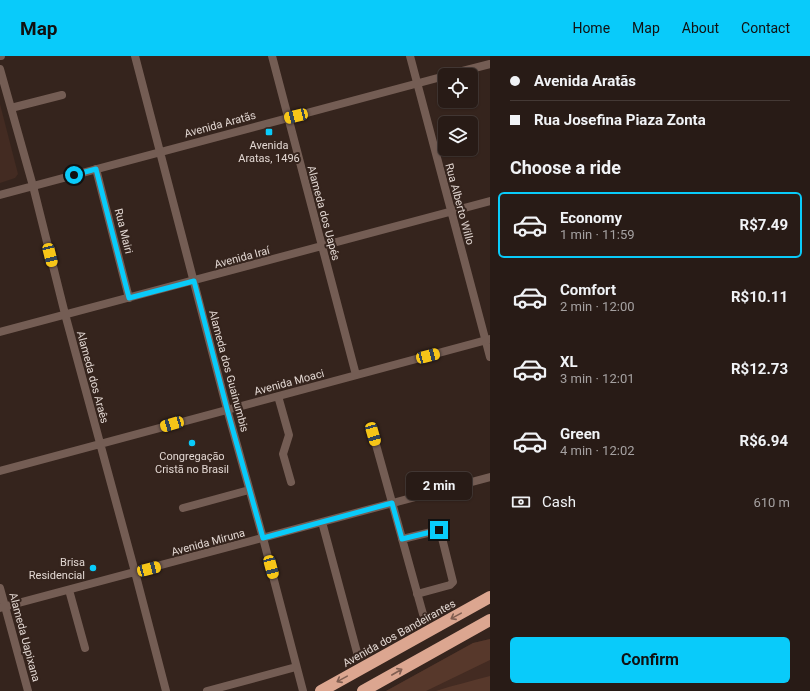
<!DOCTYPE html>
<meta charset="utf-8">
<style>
body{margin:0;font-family:Roboto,sans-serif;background:#30241f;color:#f1f3f6;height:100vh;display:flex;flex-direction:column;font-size:15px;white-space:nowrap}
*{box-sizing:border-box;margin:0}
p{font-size:13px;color:#a5a1a1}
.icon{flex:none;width:22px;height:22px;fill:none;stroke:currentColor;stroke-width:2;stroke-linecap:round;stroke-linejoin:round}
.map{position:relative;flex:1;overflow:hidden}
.details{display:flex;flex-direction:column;background:#281b16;width:320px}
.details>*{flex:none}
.guide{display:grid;align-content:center;height:88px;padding:0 20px;background:#281b16}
.tools{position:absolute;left:438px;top:12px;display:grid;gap:8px}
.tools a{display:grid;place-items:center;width:40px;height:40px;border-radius:6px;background:#281b16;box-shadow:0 1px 3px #0004,0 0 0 1px #443935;font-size:20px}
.end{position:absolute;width:18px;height:18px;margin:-9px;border:5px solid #09cbfa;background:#111;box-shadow:0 0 0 2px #111}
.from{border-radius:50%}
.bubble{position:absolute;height:28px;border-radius:6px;background:#281b16;box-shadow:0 1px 3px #0004,0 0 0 1px #443935;font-size:13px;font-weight:700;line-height:28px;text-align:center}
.car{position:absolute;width:12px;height:24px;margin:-12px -6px;border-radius:5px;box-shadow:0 0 3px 1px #0007;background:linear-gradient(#f5c518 24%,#345 0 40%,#f5c518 0 76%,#345 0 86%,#f5c518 0)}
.guide b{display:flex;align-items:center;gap:14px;height:38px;font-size:15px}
.guide b+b{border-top:1px solid #443935}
.guide i{width:10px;height:10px;background:#f1f3f6}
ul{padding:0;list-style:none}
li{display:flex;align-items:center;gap:12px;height:66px;margin:0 8px 6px;padding:0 12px;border:2px solid transparent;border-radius:6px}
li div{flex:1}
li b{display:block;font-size:15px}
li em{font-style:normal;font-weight:700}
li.current{border-color:#09cbfa}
li>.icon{width:36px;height:36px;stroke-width:1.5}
h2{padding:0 20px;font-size:18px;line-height:48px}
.pay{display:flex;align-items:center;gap:10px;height:44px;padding:0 20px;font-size:15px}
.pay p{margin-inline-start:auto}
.primary-button{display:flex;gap:8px;margin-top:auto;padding:8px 20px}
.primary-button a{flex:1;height:46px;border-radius:6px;background:#09cbfa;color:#111;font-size:16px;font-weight:700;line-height:46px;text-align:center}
header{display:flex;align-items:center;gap:24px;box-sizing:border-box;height:56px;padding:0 20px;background:#09cbfa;color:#111}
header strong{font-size:19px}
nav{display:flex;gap:22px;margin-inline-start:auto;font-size:14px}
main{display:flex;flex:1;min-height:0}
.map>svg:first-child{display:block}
.built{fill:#432b22}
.green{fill:#57382b}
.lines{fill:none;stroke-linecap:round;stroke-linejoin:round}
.street{stroke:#745d54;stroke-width:8}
.highway{stroke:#dca690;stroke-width:12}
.oneway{stroke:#805e51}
.route{stroke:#09cbfa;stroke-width:5}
.poi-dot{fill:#09cbfa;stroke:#35241d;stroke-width:1.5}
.labels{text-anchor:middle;stroke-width:4;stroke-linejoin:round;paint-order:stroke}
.street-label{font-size:11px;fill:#e2d7d2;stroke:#35241d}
.poi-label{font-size:11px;fill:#e2d7d2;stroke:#35241d}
</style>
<header>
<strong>Map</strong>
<nav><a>Home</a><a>Map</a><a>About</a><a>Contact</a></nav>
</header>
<main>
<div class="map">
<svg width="490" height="635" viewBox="0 0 490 635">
<rect width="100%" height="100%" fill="#35241d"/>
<path class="built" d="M 0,48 L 18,118 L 15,122 L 0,127 Z
M 490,583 L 490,635 L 386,635 L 473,587 Z"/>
<path class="green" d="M 490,583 L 490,604 L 426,635 L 386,635 L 473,587 Z
M 490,620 L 490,635 L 436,635 C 454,629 472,625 490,620 Z"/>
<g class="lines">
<path class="street" d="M 0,0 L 1,0
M 135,0 L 227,353 L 263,482 L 303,635
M 272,0 L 356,319
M 410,0 L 490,301
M 0,13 L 33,130 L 65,258 L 135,516 L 166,635
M 447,19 L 490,8
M 11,52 L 62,39
M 96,113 L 129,242
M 0,139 L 445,20
M 0,276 L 490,145
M 278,340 L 289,379 L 283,398 L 291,426
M 373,378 L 423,558
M 0,415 L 490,283
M 183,452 L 249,434
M 322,466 L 358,600
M 402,483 L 440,474 L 453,526 L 450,529 L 417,538
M 0,532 L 28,635
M 69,534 L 85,592
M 0,552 L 490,421
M 207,635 L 296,611"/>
<path class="highway" d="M 321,635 L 490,541
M 363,635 L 490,564"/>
</g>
<defs><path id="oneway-shaft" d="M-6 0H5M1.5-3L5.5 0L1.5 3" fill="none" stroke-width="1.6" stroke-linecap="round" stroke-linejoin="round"/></defs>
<g class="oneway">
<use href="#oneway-shaft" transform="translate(456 560) rotate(151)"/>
<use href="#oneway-shaft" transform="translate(397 616) rotate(-30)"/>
<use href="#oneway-shaft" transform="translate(342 623) rotate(151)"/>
</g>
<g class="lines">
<path class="route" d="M 74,119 L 96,113 L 129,242 L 194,225 L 227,353 L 263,482 L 392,447 L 402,483 L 439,474"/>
</g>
<g class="poi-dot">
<rect x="265" y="72" width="8" height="8" rx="2"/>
<circle cx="192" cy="387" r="4"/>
<circle cx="93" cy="512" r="4"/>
</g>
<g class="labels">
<g class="street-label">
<text transform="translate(220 68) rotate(-15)" y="4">Avenida Aratãs</text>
<text transform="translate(460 148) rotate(75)" y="4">Rua Alberto Willo</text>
<text transform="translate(324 157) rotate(75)" y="4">Alameda dos Uapés</text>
<text transform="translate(124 175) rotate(76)" y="4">Rua Mairi</text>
<text transform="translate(242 201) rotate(-15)" y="4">Avenida Iraí</text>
<text transform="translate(229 315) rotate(75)" y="4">Alameda dos Guainumbis</text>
<text transform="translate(93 321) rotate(75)" y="4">Alameda dos Araês</text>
<text transform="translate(289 326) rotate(-15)" y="4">Avenida Moaci</text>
<text transform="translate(208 486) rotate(-15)" y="4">Avenida Miruna</text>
<text transform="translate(399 577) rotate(-29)" y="4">Avenida dos Bandeirantes</text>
<text transform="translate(25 581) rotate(75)" y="4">Alameda Uapixana</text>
</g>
<g class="poi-label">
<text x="269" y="93">Avenida<tspan x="269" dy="13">Aratas, 1496</tspan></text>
<text x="192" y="404">Congregação<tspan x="192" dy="13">Cristã no Brasil</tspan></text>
<text x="85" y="510" text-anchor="end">Brisa<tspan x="85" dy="13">Residencial</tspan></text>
</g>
</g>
</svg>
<div class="tools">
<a><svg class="icon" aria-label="locate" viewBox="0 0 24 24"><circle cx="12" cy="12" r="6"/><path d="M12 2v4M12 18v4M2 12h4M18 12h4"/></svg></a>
<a><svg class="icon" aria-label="layers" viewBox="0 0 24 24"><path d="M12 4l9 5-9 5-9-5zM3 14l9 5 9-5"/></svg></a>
</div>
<i class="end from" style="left:74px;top:119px"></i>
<i class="end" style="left:439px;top:474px"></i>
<div class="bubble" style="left:406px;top:416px;width:66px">2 min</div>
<i class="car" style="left:296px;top:60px;rotate:256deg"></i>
<i class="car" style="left:50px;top:199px;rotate:166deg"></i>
<i class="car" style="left:428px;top:300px;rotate:75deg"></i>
<i class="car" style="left:172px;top:368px;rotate:254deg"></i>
<i class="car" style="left:373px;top:378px;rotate:164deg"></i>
<i class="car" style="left:271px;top:511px;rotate:165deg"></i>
<i class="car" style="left:149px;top:513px;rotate:75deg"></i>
</div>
<section class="details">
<div class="guide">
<b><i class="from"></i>Avenida Aratãs</b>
<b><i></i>Rua Josefina Piaza Zonta</b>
</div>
<h2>Choose a ride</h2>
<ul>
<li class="current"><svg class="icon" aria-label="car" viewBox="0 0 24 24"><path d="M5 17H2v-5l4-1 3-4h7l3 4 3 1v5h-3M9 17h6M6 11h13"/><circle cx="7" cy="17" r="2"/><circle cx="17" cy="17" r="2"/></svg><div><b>Economy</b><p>1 min · 11:59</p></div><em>R$7.49</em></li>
<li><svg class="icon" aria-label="car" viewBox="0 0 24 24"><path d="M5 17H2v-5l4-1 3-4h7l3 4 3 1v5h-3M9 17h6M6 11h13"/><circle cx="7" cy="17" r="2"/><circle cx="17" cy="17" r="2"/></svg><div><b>Comfort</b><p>2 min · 12:00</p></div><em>R$10.11</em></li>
<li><svg class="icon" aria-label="car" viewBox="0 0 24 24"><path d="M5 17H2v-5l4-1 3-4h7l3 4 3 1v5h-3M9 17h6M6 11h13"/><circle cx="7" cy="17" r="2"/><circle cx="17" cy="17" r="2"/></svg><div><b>XL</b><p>3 min · 12:01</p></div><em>R$12.73</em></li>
<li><svg class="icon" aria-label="car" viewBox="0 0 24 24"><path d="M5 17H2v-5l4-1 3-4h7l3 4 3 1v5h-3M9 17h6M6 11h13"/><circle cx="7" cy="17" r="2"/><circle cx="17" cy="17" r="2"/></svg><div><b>Green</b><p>4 min · 12:02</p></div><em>R$6.94</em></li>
</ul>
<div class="pay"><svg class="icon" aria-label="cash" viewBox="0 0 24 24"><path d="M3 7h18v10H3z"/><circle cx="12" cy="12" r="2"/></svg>Cash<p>610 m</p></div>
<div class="primary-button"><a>Confirm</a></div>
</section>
</main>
